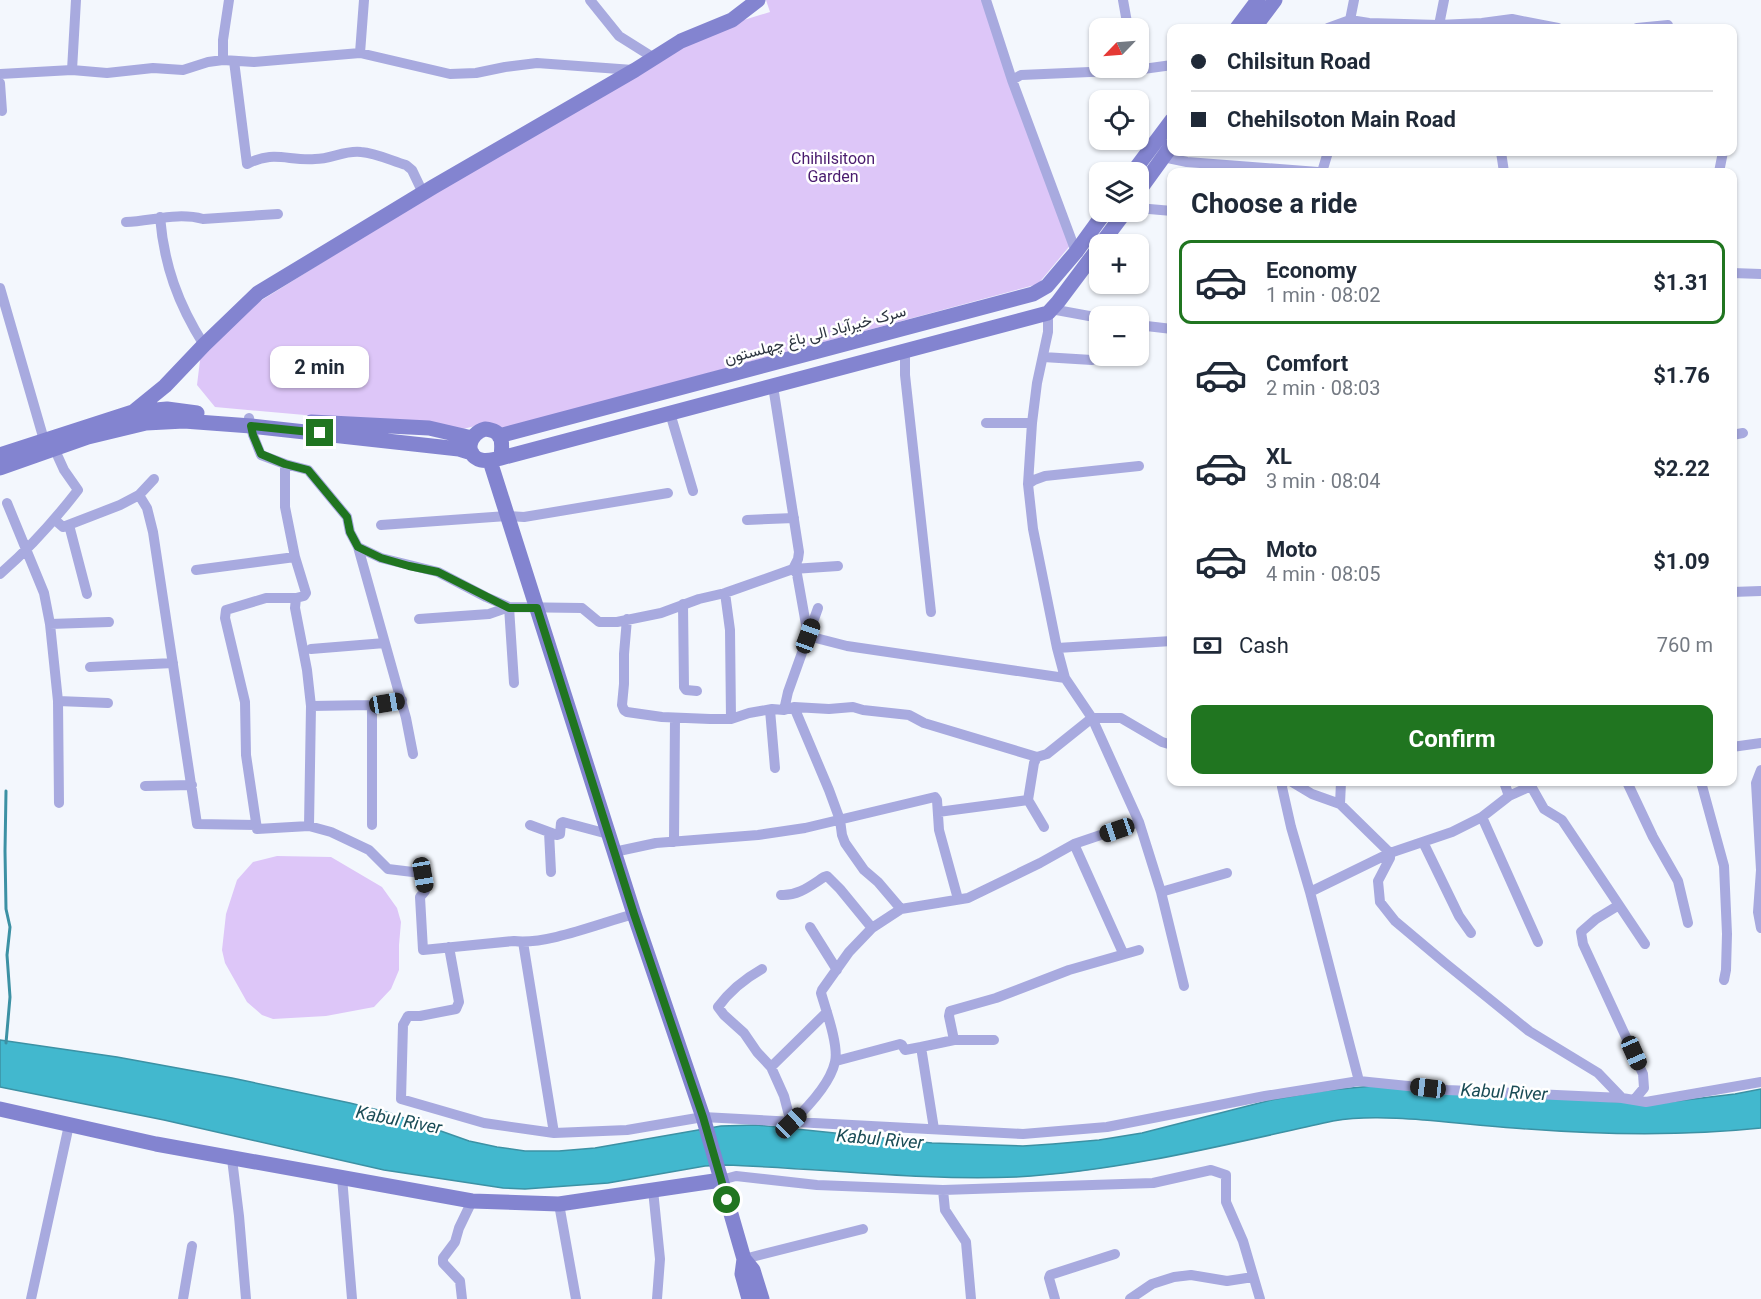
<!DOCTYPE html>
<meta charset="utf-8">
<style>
body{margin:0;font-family:Roboto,Vazirmatn,sans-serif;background:#f6f6f7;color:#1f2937;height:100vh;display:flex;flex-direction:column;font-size:22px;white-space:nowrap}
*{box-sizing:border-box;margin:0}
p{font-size:20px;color:#747a83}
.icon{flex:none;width:33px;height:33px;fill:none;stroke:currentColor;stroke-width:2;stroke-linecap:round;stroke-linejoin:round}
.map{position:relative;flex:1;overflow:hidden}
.panel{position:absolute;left:1167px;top:168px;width:570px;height:618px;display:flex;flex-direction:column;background:#fff;border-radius:12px;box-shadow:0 2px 4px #0004}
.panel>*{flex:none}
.banner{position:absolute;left:1167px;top:24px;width:570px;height:132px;border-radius:12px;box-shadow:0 2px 4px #0004;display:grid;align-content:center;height:132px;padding:0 24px;background:#fff}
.needle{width:39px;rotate:245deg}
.fabs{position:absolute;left:1089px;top:18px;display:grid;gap:12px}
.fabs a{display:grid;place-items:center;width:60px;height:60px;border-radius:12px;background:#fff;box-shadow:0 2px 4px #0004;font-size:30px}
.end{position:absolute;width:27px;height:27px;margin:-14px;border:8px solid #207520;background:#fff;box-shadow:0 0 0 3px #fff}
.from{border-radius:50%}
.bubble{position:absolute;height:42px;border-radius:12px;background:#fff;box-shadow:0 2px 4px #0004;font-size:20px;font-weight:700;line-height:42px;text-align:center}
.car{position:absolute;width:18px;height:36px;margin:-18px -9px;border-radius:8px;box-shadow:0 0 4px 2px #0007;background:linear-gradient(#222 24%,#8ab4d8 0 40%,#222 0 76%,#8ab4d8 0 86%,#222 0)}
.banner b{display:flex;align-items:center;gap:21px;height:57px;font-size:22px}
.banner b+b{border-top:2px solid #e0e1e3}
.banner i{width:15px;height:15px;background:#1f2937}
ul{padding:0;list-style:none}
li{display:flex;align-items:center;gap:18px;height:84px;margin:0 12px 9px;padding:0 12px;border:3px solid transparent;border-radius:12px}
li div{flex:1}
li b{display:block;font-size:22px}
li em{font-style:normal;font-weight:700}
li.selected{border-color:#207520}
li>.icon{width:54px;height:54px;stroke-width:1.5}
h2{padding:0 24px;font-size:27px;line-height:72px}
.pay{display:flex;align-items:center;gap:15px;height:66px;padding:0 24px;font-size:22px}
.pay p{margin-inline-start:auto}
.cta{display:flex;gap:12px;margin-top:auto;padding:12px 24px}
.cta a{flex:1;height:69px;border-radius:12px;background:#207520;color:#fff;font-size:24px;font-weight:700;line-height:69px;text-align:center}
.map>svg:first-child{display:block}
.green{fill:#ddc6f8}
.water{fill:#42b8ce;stroke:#3c91a4;stroke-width:1.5}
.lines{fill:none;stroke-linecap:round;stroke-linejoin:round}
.stream{stroke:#3c91a4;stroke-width:3}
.street{stroke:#a8aadf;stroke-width:10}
.secondary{stroke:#8384d0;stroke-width:15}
.route{stroke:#207520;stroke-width:8}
.labels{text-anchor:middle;stroke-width:5;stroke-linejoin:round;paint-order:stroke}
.park-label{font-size:16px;fill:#491b6e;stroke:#fff}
.street-label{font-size:16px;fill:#2d3541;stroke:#fff}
.water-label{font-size:18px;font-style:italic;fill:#1a4c56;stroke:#fff}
</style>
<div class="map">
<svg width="1761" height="1299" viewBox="0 0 1761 1299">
<rect width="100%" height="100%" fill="#f3f7fd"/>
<path class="green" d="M 766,0 L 985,0 L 1073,242 L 1038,284 L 502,429 L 475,426 L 463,429 L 215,407 L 197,385 L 201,352 L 243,312 L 374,230 L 708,31 L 770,12 Z
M 277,856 L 331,857 L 382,887 L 397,908 L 401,922 L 399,945 L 399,970 L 391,989 L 374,1007 L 326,1016 L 273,1019 L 262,1015 L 247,1002 L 225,963 L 222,950 L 226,914 L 237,880 L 253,862 Z"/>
<path class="water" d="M 0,1040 L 117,1057 L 232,1078 L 350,1103 L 390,1113 L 469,1141 L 497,1147 L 525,1151 L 559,1151 L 595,1148 L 721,1126 L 756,1125 L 932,1143 L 1023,1146 L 1053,1144 L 1099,1140 L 1142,1133 L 1271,1100 L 1320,1091 L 1372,1086 L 1652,1104 L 1735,1094 L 1761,1089 L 1761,1128 C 1684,1136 1606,1135 1528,1129 C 1493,1127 1459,1123 1424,1120 C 1393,1118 1363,1116 1333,1121 C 1228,1144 1123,1171 1016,1177 C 918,1181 822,1168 725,1165 L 705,1166 L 608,1183 L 525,1189 L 503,1188 L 384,1170 L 164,1120 L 0,1087 Z"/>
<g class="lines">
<path class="stream" d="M 6,791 L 5,851 L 6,909 L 10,927 L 7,955 L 10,997 L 6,1043"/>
<path class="street" d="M 590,0 L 619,36 L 654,58
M 986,0 L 1012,80 L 1076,252
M 1123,0 L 1128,28
M 1439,25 L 1444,0
M 1328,28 L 1350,20 L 1369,23 L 1439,25 L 1482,23 L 1512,19 L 1558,28
M 1350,28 L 1350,20 L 1354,0
M 1637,28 L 1668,25
M 360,53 L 364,0
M 223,60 L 223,40 L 229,0
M 234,61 L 247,164 C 273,150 288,161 315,159 C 331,159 345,150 361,152 C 376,153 392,161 406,165 L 412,170 L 423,193
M 72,70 L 76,0
M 0,74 L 72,70 L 107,73 L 153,68 L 183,70 L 208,62 L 223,60 L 254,62 L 360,53 L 450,74 L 476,73 L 505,67 L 537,63 L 633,70
M 1012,80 L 1021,75 L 1136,70 L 1172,65
M 0,83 L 2,111
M 1501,152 L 1504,172
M 1163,157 L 1187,162 L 1318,172
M 1322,172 L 1328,152
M 1719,172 L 1723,152
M 1138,208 L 1172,211
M 160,217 C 164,265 178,304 204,345
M 126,222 C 152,221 177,212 203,219 L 278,214
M 1732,273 L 1761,274
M 0,288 L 44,440
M 1051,309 L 1100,318
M 1048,313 L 1048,332 L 1037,383 L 1032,423 L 1028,484 L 1033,529 L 1057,648 L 1065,678 L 1092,718 L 1139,822 L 1161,892 L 1184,986
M 1138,325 L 1172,329
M 905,351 L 905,375 L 931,612
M 1043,357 L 1092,360
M 773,386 L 799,552 L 798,559 L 793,569
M 670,413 L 693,491
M 249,418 L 253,435 L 261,455 L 285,464 L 308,470 L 347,517 L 350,532 L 358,547 L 406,718 L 413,754
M 986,423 L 1032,423
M 1732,435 L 1743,433
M 285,464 L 285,507 L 295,557 L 306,593 L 304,596 L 296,598 L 295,608 L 307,670 L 311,706 L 309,826
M 1028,484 L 1034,480 L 1045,476 L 1139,466
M 139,495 L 147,508 L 153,532 L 197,824 L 256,825
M 7,503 L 44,593 L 50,624 L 58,701 L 59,803
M 55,520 L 63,527 L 120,505 L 139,495 L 154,479
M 747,520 L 794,518
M 69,525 L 87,594
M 381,525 L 507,516 L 524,517 L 668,493
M 358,547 L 381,558 L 438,572 L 486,597 L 509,607 L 582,608 L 599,622 L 617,622 L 661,613 L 699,599 L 725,593 L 793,569 L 838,566
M 793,569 L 797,574 L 808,636 L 847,646 L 1065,678
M 196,570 L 295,557
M 0,574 C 30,548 54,521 78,490 L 64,470 L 54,448
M 1732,592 L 1761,591
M 725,593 L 730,630 L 731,719
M 296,598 L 266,598 L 226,610 L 225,618 L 245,702 L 246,755 L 257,829 L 309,826 L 331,832 L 369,850 L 388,869 L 421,873 L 425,891 L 420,897 L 423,950 L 514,941 C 547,945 600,923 634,914
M 683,604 L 684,687 L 686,690 L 697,691
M 419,619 L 489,614 L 509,607 L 514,683
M 627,619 L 624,654 L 624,684 L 622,705 L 624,710 L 627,712 L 662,717 L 710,719 L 731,719 L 749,713 L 772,709 L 784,710 L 794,707 L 829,709 L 853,707 L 863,710 L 909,715 L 924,723 L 1037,757 L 1047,754 L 1092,718 L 1121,718 L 1162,742 L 1172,745
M 50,624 L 109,622
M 1057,648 L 1172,641
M 311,649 L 385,643
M 90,667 L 173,663
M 58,701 L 108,703
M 311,706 L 372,705 L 402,700
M 794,707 L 829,790 L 840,820 L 842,835 L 845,843 L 864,870 L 878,882 L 901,909
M 770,710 L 775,768
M 784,710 L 788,692 L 818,608
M 1732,747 L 1761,743
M 1037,757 L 1034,763 L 1028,800 L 1044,827
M 1761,770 L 1756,783 L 1761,870 L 1758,912 L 1761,928
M 1283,782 L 1282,787 L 1291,827 L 1310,892 L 1359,1081
M 1292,782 L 1312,794 L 1340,804 L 1390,853
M 1504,782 L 1509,796
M 1533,782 L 1531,786 L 1544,809 L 1562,820 L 1645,944
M 1627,782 L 1653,837 L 1678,881 L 1688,923
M 1701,782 L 1724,866 L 1727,934 L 1726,970 L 1724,980
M 145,786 L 192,785
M 1340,804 L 1341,782
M 938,812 L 1028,800
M 1482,817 L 1538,942
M 372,825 L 372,705
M 530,825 L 557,835 L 560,834 L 561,823 L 563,822 L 608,834
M 549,832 L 551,872
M 674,842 L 675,718
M 1423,842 L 1459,916 L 1471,933
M 1074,844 L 1123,953
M 614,852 L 656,843 L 758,835 L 805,828 L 935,797 L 937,800 L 939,830 L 958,899
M 1390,853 L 1390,858 L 1378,881 L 1380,902 L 1395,921 L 1445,963 L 1529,1031 L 1598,1073 L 1622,1098
M 1161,892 L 1227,873
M 1310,892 L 1390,853 L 1452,832 L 1482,817 L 1509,796 L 1531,786
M 781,895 C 798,896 810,886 824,877 L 827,876 L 840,889 L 872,928
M 1619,905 L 1596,919 L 1581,932 L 1583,944 L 1643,1074 L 1644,1088 L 1634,1100
M 810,927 L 837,970
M 523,942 L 554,1133
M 449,947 L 459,1002 L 456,1009 L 420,1016 L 408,1016 L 403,1025 L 401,1099 L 484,1123 L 554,1133 L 627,1130 L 703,1117 L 1023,1134 L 1107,1127 L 1265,1096 L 1359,1081 L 1447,1090 L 1622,1098 L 1646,1102 L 1761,1082
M 762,969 C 746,978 729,992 718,1007 L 724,1015 L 744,1033 L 757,1052 L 771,1067 L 784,1096 L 791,1123
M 954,1040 L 949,1016 L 950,1011 L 996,998 L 1069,970 L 1139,950
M 836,1061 L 900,1044 L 902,1045 L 905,1050 L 921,1047
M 771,1067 L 827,1012
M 791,1123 C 807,1108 830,1084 835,1062 C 839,1046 826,1010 821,993 L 822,990 L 849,952 L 872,928 L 901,909 L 968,898 L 1040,863 L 1074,844 L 1139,822
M 934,1129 L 921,1047 L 954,1040 L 994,1040
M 232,1159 L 239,1216 L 246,1299
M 342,1177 L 352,1299
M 721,1180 L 736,1176 L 817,1185 L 943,1190 L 1153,1183 L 1211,1170 L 1226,1175 L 1226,1202 L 1243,1241 L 1260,1299
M 653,1190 L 660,1259 L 657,1299
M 943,1190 L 945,1210 L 966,1242 L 971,1299
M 559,1204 L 576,1299
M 744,1259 L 863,1229
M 31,1299 L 69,1125
M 183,1299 L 192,1246
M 462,1299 L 460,1281 L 443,1263 L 443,1258 L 455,1242 L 459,1228 L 472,1201
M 1055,1299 L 1049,1278 L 1050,1275 L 1115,1254
M 1130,1299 L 1152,1284 L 1174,1277 L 1191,1275 L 1227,1281 L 1253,1277"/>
<path class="secondary" d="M 1237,28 L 1258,0
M 1254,28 L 1275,0
M 1133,172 L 1172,120
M 1138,192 L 1172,145
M 1101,244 L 1125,212
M 133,412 L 165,386 L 204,345 L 258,293 L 433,187 L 635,70 L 681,41 L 732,20 L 758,0
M 311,422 L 429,428 L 472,438
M 485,429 C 505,431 502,443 501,458 C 494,459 488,462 481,460 C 463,455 469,433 485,429 Z
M 499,436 L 1033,294 L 1047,286 L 1076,252 L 1105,212
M 0,455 L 133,412 L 167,409 L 197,413
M 501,458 L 1048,313 L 1058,302 L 1100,246
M 490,461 L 634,914 L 703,1117 L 744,1259 L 742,1274 L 749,1299
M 0,468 L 88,437 L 146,423 L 184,421 L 251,426 L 459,449 L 472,453
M 0,1109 L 156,1144 L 472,1201 L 559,1204 L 721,1180
M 744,1259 L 753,1270 L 762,1299"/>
</g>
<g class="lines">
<path class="route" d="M 320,433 L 251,426 L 253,435 L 261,454 L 285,464 L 308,470 L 347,517 L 350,532 L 358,547 L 381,558 L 409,566 L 438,572 L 509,608 L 537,608 L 634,914 L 703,1117 L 727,1200"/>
</g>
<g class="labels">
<g class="park-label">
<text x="833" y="164">Chihilsitoon<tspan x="833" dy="18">Garden</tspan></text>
</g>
<g class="street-label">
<text transform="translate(815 334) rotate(-15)" y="6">سرک خیرآباد الی باغ چهلستون</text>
</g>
<g class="water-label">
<text transform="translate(1504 1092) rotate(3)" y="6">Kabul River</text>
<text transform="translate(399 1120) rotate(11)" y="6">Kabul River</text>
<text transform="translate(880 1139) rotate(5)" y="6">Kabul River</text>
</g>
</g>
</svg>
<div class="fabs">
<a><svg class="needle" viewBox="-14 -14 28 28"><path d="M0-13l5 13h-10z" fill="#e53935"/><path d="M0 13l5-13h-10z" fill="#747a83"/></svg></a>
<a><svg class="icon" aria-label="locate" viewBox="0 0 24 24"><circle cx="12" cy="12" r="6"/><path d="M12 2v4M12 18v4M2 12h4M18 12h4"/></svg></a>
<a><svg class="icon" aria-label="layers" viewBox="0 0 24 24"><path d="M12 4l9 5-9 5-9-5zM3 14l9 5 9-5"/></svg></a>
<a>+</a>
<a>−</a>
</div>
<i class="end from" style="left:727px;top:1200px"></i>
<i class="end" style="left:320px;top:433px"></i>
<div class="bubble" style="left:270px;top:346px;width:99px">2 min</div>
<i class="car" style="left:808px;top:636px;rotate:20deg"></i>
<i class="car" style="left:387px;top:703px;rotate:81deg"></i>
<i class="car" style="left:1117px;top:830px;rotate:251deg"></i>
<i class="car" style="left:423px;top:875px;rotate:170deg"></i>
<i class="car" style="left:1634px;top:1053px;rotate:156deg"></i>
<i class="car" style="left:1428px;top:1088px;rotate:277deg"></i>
<i class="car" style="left:791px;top:1123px;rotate:46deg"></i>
<div class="banner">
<b><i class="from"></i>Chilsitun Road</b>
<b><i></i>Chehilsoton Main Road</b>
</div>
<section class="panel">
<h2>Choose a ride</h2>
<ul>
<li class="selected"><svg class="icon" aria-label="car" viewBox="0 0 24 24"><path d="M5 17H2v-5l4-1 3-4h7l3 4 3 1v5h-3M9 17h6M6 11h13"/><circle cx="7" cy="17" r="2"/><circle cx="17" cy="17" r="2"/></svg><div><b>Economy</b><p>1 min · 08:02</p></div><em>$1.31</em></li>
<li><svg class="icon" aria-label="car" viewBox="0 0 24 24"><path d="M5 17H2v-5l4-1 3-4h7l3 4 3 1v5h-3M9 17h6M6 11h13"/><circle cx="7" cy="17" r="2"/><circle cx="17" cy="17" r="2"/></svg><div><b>Comfort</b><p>2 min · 08:03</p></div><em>$1.76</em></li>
<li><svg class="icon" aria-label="car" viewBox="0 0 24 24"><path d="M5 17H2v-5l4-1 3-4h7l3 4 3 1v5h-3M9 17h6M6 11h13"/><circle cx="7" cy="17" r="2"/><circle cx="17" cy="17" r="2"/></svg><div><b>XL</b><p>3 min · 08:04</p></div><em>$2.22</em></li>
<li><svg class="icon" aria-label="car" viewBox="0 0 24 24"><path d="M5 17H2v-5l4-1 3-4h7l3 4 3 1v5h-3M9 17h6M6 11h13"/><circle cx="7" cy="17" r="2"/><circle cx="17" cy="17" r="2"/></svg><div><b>Moto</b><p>4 min · 08:05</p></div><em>$1.09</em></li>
</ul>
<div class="pay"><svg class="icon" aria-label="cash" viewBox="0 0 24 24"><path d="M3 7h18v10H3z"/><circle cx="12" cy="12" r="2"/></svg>Cash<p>760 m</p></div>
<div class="cta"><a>Confirm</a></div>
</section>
</div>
